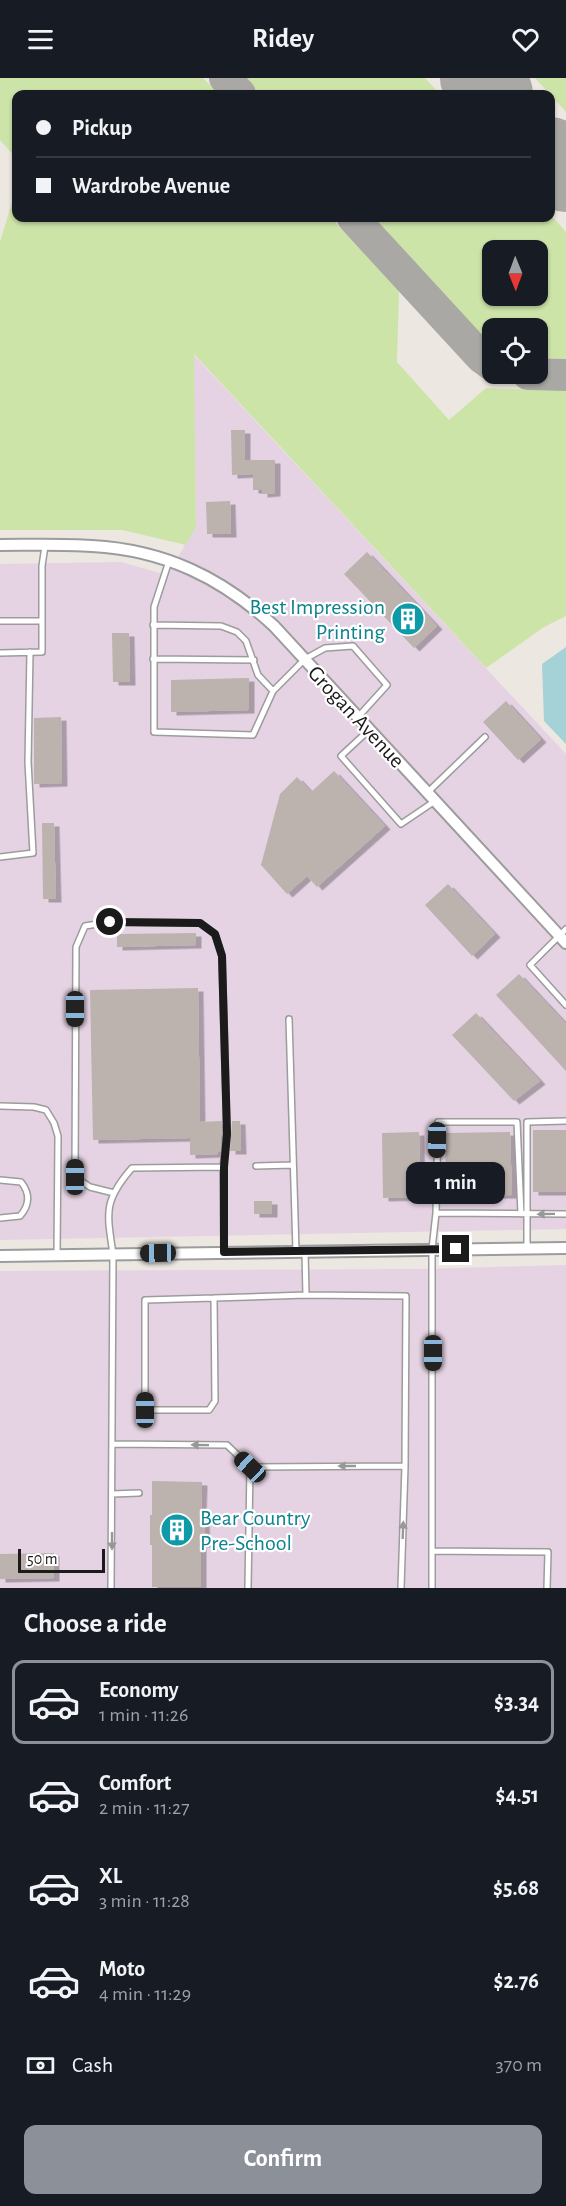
<!DOCTYPE html>
<meta charset="utf-8">
<style>
body{margin:0;font-family:"Alegreya Sans",sans-serif;background:#242831;color:#f1f3f6;height:100vh;display:flex;flex-direction:column;font-size:22px;white-space:nowrap}
*{box-sizing:border-box;margin:0}
p{font-size:20px;color:#9ea1a6}
.icon{flex:none;width:33px;height:33px;fill:none;stroke:currentColor;stroke-width:2;stroke-linecap:round;stroke-linejoin:round}
.map{position:relative;height:1510px;overflow:hidden}
.panel{display:flex;flex-direction:column;background:#171b24;flex:1}
.panel>*{flex:none}
.banner{position:absolute;left:12px;top:12px;width:543px;height:132px;border-radius:12px;box-shadow:0 2px 4px #0004;display:grid;align-content:center;height:132px;padding:0 24px;background:#171b24}
.needle{width:39px;rotate:179deg}
.tools{position:absolute;left:482px;top:162px;display:grid;gap:12px}
.tools a{display:grid;place-items:center;width:66px;height:66px;border-radius:12px;background:#171b24;box-shadow:0 2px 4px #0004;font-size:30px}
.scale{position:absolute;left:18px;bottom:15px;width:87px;box-sizing:border-box;padding-left:6px;border:3px solid #1b1b1b;border-top:0;font-size:16px;line-height:21px;white-space:nowrap;color:#1b1b1b;-webkit-text-stroke:4px #fff;paint-order:stroke}
.end{position:absolute;width:27px;height:27px;margin:-14px;border:8px solid #1b1b1b;background:#fff;box-shadow:0 0 0 3px #fff}
.from{border-radius:50%}
.bubble{position:absolute;height:42px;border-radius:12px;background:#171b24;box-shadow:0 2px 4px #0004;font-size:20px;font-weight:700;line-height:42px;text-align:center}
.car{position:absolute;width:18px;height:36px;margin:-18px -9px;border-radius:8px;box-shadow:0 0 4px 2px #0007;background:linear-gradient(#222 24%,#8ab4d8 0 40%,#222 0 76%,#8ab4d8 0 86%,#222 0)}
.banner b{display:flex;align-items:center;gap:21px;height:57px;font-size:22px}
.banner b+b{border-top:2px solid #363941}
.banner i{width:15px;height:15px;background:#f1f3f6}
ul{padding:0;list-style:none}
li{display:flex;align-items:center;gap:18px;height:84px;margin:0 12px 9px;padding:0 12px;border:3px solid transparent;border-radius:12px}
li div{flex:1}
li b{display:block;font-size:22px}
li em{font-style:normal;font-weight:700}
li.on{border-color:#8c9099}
li>.icon{width:54px;height:54px;stroke-width:1.5}
h2{padding:0 24px;font-size:27px;line-height:72px}
.pay{display:flex;align-items:center;gap:15px;height:66px;padding:0 24px;font-size:22px}
.pay p{margin-inline-start:auto}
.action{display:flex;gap:12px;margin-top:auto;padding:12px 24px}
.action a{flex:1;height:69px;border-radius:12px;background:#8c9099;color:#fff;font-size:24px;font-weight:700;line-height:69px;text-align:center}
header{display:flex;justify-content:space-between;align-items:center;height:78px;padding:0 24px;background:#171b24;font-size:27px;font-weight:700}
.map>svg:first-child{display:block}
.industrial{fill:#e5d3e3}
.grass{fill:#cde4a9;fill-rule:evenodd}
.water{fill:#a4d2d7}
.lines{fill:none;stroke-linecap:round;stroke-linejoin:round}
.taxiway{stroke:#aaa8a5;stroke-width:32}
.runway{stroke:#aaa8a5;stroke-width:78}
.building{fill:#bcb2ae;filter:url(#shadow)}
.lane-casing{stroke:#9c9c9c;stroke-width:8}
.street-casing{stroke:#9c9c9c;stroke-width:14}
.lane{stroke:#fff;stroke-width:5}
.street{stroke:#fff;stroke-width:10}
.oneway{fill:#989898}
.route{stroke:#1b1b1b;stroke-width:8}
.labels{text-anchor:middle;stroke-width:4.5;stroke-linejoin:round;paint-order:stroke}
.culture-label{font-size:22px;fill:#0d838f;stroke:#fff;text-anchor:end}
.street-label{font-size:22px;fill:#1b1b1b;stroke:#fff}
</style>
<header><svg class="icon" aria-label="menu" viewBox="0 0 24 24"><path d="M4 6h16M4 12h16M4 18h16"/></svg>Ridey<svg class="icon" aria-label="heart" viewBox="0 0 24 24"><path d="M12 20l-8-8c-3-5 5-10 8-4 3-6 11-1 8 4z"/></svg></header>
<div class="map">
<svg width="566" height="1510" viewBox="0 0 566 1510">
<defs>
<filter id="shadow"><feDropShadow dx="5.5" dy="3.5" stdDeviation="0" flood-color="#0004"/></filter>
</defs>
<rect width="100%" height="100%" fill="#ece7e1"/>
<path class="industrial" d="M 193,276 L 566,676 L 566,1151 L 0,1162 L 0,486 L 121,484 L 167,497 L 196,449 Z
M 566,1187 L 566,1510 L 0,1510 L 0,1193 L 422,1191 Z"/>
<path class="grass" d="M 0,0 L 203,0 L 219,16 L 16,16 L 16,80 L 0,62 Z
M 245,0 L 425,0 L 440,16 L 260,16 Z
M 535,0 L 566,0 L 566,34 Z
M 16,111 L 16,140 L 331,140 L 399,213 L 397,284 L 449,342 L 486,310 L 566,313 L 566,538 L 544,549 L 486,590 L 194,276 L 196,449 L 186,467 L 122,452 L 0,452 L 0,164 Z
M 551,137 L 566,154 L 566,281 L 537,280 L 537,250 L 492,250 L 492,268 L 490,266 L 373,140 L 550,140 ZM 492,172 L 537,172 L 537,218 L 492,218 Z"/>
<path class="water" d="M 566,569 L 566,666 L 544,643 L 542,586 Z"/>
<g class="lines">
<path class="taxiway" d="M 225,0 L 240,16
M 353,140 L 481,279 L 492,287
M 528,296 L 566,297"/>
<path class="runway" d="M 479,0 L 494,16
M 550,78 L 566,95"/>
</g>
<path class="building" d="M 231,352 L 245,352 L 245,382 L 275,382 L 275,415 L 262,416 L 262,412 L 253,412 L 253,396 L 232,397 Z
M 230,423 L 231,456 L 207,456 L 206,424 Z
M 367,474 L 437,548 L 414,570 L 344,496 Z
M 112,555 L 129,555 L 130,604 L 113,604 Z
M 249,600 L 249,632 L 171,634 L 171,602 Z
M 506,623 L 541,661 L 518,682 L 483,644 Z
M 61,639 L 62,705 L 34,706 L 34,640 Z
M 334,693 L 385,748 L 317,809 L 307,798 L 287,816 L 261,787 L 280,716 L 297,699 L 311,714 Z
M 42,745 L 54,745 L 56,821 L 43,821 Z
M 448,806 L 495,856 L 472,878 L 425,827 Z
M 196,855 L 196,867 L 117,869 L 117,856 Z
M 519,896 L 566,946 L 566,993 L 496,917 Z
M 198,910 L 200,1044 L 222,1043 L 220,1074 L 218,1074 L 218,1076 L 190,1077 L 190,1060 L 93,1062 L 90,912 Z
M 476,935 L 540,1003 L 514,1023 L 452,957 Z
M 232,1043 L 240,1043 L 241,1073 L 230,1073 Z
M 533,1052 L 566,1052 L 566,1114 L 533,1114 Z
M 419,1054 L 420,1119 L 383,1120 L 382,1055 Z
M 510,1054 L 512,1117 L 446,1118 L 445,1055 Z
M 254,1123 L 272,1123 L 272,1136 L 254,1136 Z
M 152,1403 L 202,1404 L 201,1436 L 204,1436 L 205,1466 L 201,1466 L 201,1509 L 152,1509 L 152,1467 L 150,1467 L 150,1437 L 152,1437 Z
M 54,1475 L 54,1500 L 0,1501 L 0,1476 Z"/>
<g class="lines">
<g class="lane-casing">
<path id="lane" d="M 169,483 L 154,529 L 154,654 L 253,657 L 273,613 L 305,581 L 325,570 L 353,568 L 387,607 L 358,639
M 0,543 L 42,543 L 42,488 L 45,468
M 153,547 L 221,548 L 237,554 L 246,563 L 258,597 L 273,613
M 0,575 L 42,574 L 42,543
M 153,581 L 254,582
M 369,652 L 341,678 L 401,746 L 435,723
M 427,715 L 485,659
M 0,779 L 33,775 L 28,684 L 30,574
M 566,851 L 530,887 L 566,927
M 289,941 L 296,1173
M 0,1028 L 34,1029 L 46,1032 L 54,1045 L 58,1058 L 57,1177
M 256,1088 L 293,1087
M 0,1102 L 21,1104 C 30,1115 30,1127 20,1138 L 0,1140
M 114,1115 L 90,1109 L 75,1099 L 76,869 L 85,848 L 110,844 L 200,845 L 215,856 L 222,878 L 227,1056 L 223,1089
M 436,1135 L 438,1044 L 517,1044 L 521,1136
M 527,1170 L 527,1044 L 566,1043
M 305,1174 L 306,1217
M 214,1220 L 306,1217 L 406,1218 L 405,1388 L 401,1510
M 214,1220 L 215,1323 L 209,1332 L 145,1332 L 145,1222 Z
M 112,1366 L 227,1367 L 250,1389 L 405,1388
M 112,1416 L 139,1415
M 432,1473 L 548,1474 L 547,1510
M 111,1510 L 113,1176 C 107,1135 103,1123 132,1090 L 223,1089 L 224,1174
M 248,1510 L 250,1389
M 432,1510 L 432,1171 L 436,1135 L 566,1136"/>
</g>
<g class="street-casing">
<path id="street" d="M 0,467 C 31,467 62,466 92,468 C 165,472 222,500 274,548 L 566,865
M 0,1178 L 566,1170"/>
</g>
<use href="#lane" class="lane"/>
<use href="#street" class="street"/>
</g>
<defs><path id="oneway-solid" d="M-6-.8H1V-3.2L6.5 0L1 3.2V.8H-6Z" transform="scale(1.5)"/></defs>
<g class="oneway">
<use href="#oneway-solid" transform="translate(546 1136) rotate(179)"/>
<use href="#oneway-solid" transform="translate(200 1367) rotate(-179)"/>
<use href="#oneway-solid" transform="translate(347 1388) rotate(180)"/>
<use href="#oneway-solid" transform="translate(403 1452) rotate(-88)"/>
<use href="#oneway-solid" transform="translate(112 1463) rotate(90)"/>
</g>
<g class="lines">
<path class="route" d="M 110,844 L 200,845 L 215,856 L 222,878 L 227,1056 L 224,1089 L 224,1174 L 456,1171"/>
</g>
<defs>
<g id="building-disc" transform="scale(1.725)"><circle r="9.5" fill="#0f9aa8" stroke="#fff"/><path d="M-4-6H4V6H1V3H-1V6H-4ZM-2.5-4.3h1.7v1.8h-1.7ZM.8-4.3h1.7v1.8H.8ZM-2.5-1h1.7V.8h-1.7ZM.8-1h1.7V.8H.8Z" fill="#fff"/></g>
</defs>
<g fill-rule="evenodd">
<use href="#building-disc" x="408" y="541"/>
<use href="#building-disc" x="177" y="1452"/>
</g>
<g class="labels">
<g class="culture-label">
<text x="385" y="536">Best Impression<tspan x="385" dy="25">Printing</tspan></text>
<text x="200" y="1447" text-anchor="start">Bear Country<tspan x="200" dy="25">Pre-School</tspan></text>
</g>
<g class="street-label">
<text transform="translate(357 638) rotate(47)" y="8">Grogan Avenue</text>
</g>
</g>
</svg>
<div class="tools">
<a><svg class="needle" viewBox="-14 -14 28 28"><path d="M0-13l5 13h-10z" fill="#e53935"/><path d="M0 13l5-13h-10z" fill="#9ea1a6"/></svg></a>
<a><svg class="icon" aria-label="locate" viewBox="0 0 24 24"><circle cx="12" cy="12" r="6"/><path d="M12 2v4M12 18v4M2 12h4M18 12h4"/></svg></a>
</div>
<div class="scale">50 m</div>
<i class="end from" style="left:110px;top:844px"></i>
<i class="end" style="left:456px;top:1171px"></i>
<div class="bubble" style="left:406px;top:1084px;width:99px">1 min</div>
<i class="car" style="left:75px;top:931px;rotate:180deg"></i>
<i class="car" style="left:437px;top:1062px;rotate:181deg"></i>
<i class="car" style="left:75px;top:1099px;rotate:0deg"></i>
<i class="car" style="left:158px;top:1175px;rotate:269deg"></i>
<i class="car" style="left:433px;top:1275px;rotate:180deg"></i>
<i class="car" style="left:145px;top:1332px;rotate:0deg"></i>
<i class="car" style="left:250px;top:1389px;rotate:313deg"></i>
<div class="banner">
<b><i class="from"></i>Pickup</b>
<b><i></i>Wardrobe Avenue</b>
</div>
</div>
<section class="panel">
<h2>Choose a ride</h2>
<ul>
<li class="on"><svg class="icon" aria-label="car" viewBox="0 0 24 24"><path d="M5 17H2v-5l4-1 3-4h7l3 4 3 1v5h-3M9 17h6M6 11h13"/><circle cx="7" cy="17" r="2"/><circle cx="17" cy="17" r="2"/></svg><div><b>Economy</b><p>1 min · 11:26</p></div><em>$3.34</em></li>
<li><svg class="icon" aria-label="car" viewBox="0 0 24 24"><path d="M5 17H2v-5l4-1 3-4h7l3 4 3 1v5h-3M9 17h6M6 11h13"/><circle cx="7" cy="17" r="2"/><circle cx="17" cy="17" r="2"/></svg><div><b>Comfort</b><p>2 min · 11:27</p></div><em>$4.51</em></li>
<li><svg class="icon" aria-label="car" viewBox="0 0 24 24"><path d="M5 17H2v-5l4-1 3-4h7l3 4 3 1v5h-3M9 17h6M6 11h13"/><circle cx="7" cy="17" r="2"/><circle cx="17" cy="17" r="2"/></svg><div><b>XL</b><p>3 min · 11:28</p></div><em>$5.68</em></li>
<li><svg class="icon" aria-label="car" viewBox="0 0 24 24"><path d="M5 17H2v-5l4-1 3-4h7l3 4 3 1v5h-3M9 17h6M6 11h13"/><circle cx="7" cy="17" r="2"/><circle cx="17" cy="17" r="2"/></svg><div><b>Moto</b><p>4 min · 11:29</p></div><em>$2.76</em></li>
</ul>
<div class="pay"><svg class="icon" aria-label="cash" viewBox="0 0 24 24"><path d="M3 7h18v10H3z"/><circle cx="12" cy="12" r="2"/></svg>Cash<p>370 m</p></div>
<div class="action"><a>Confirm</a></div>
</section>
